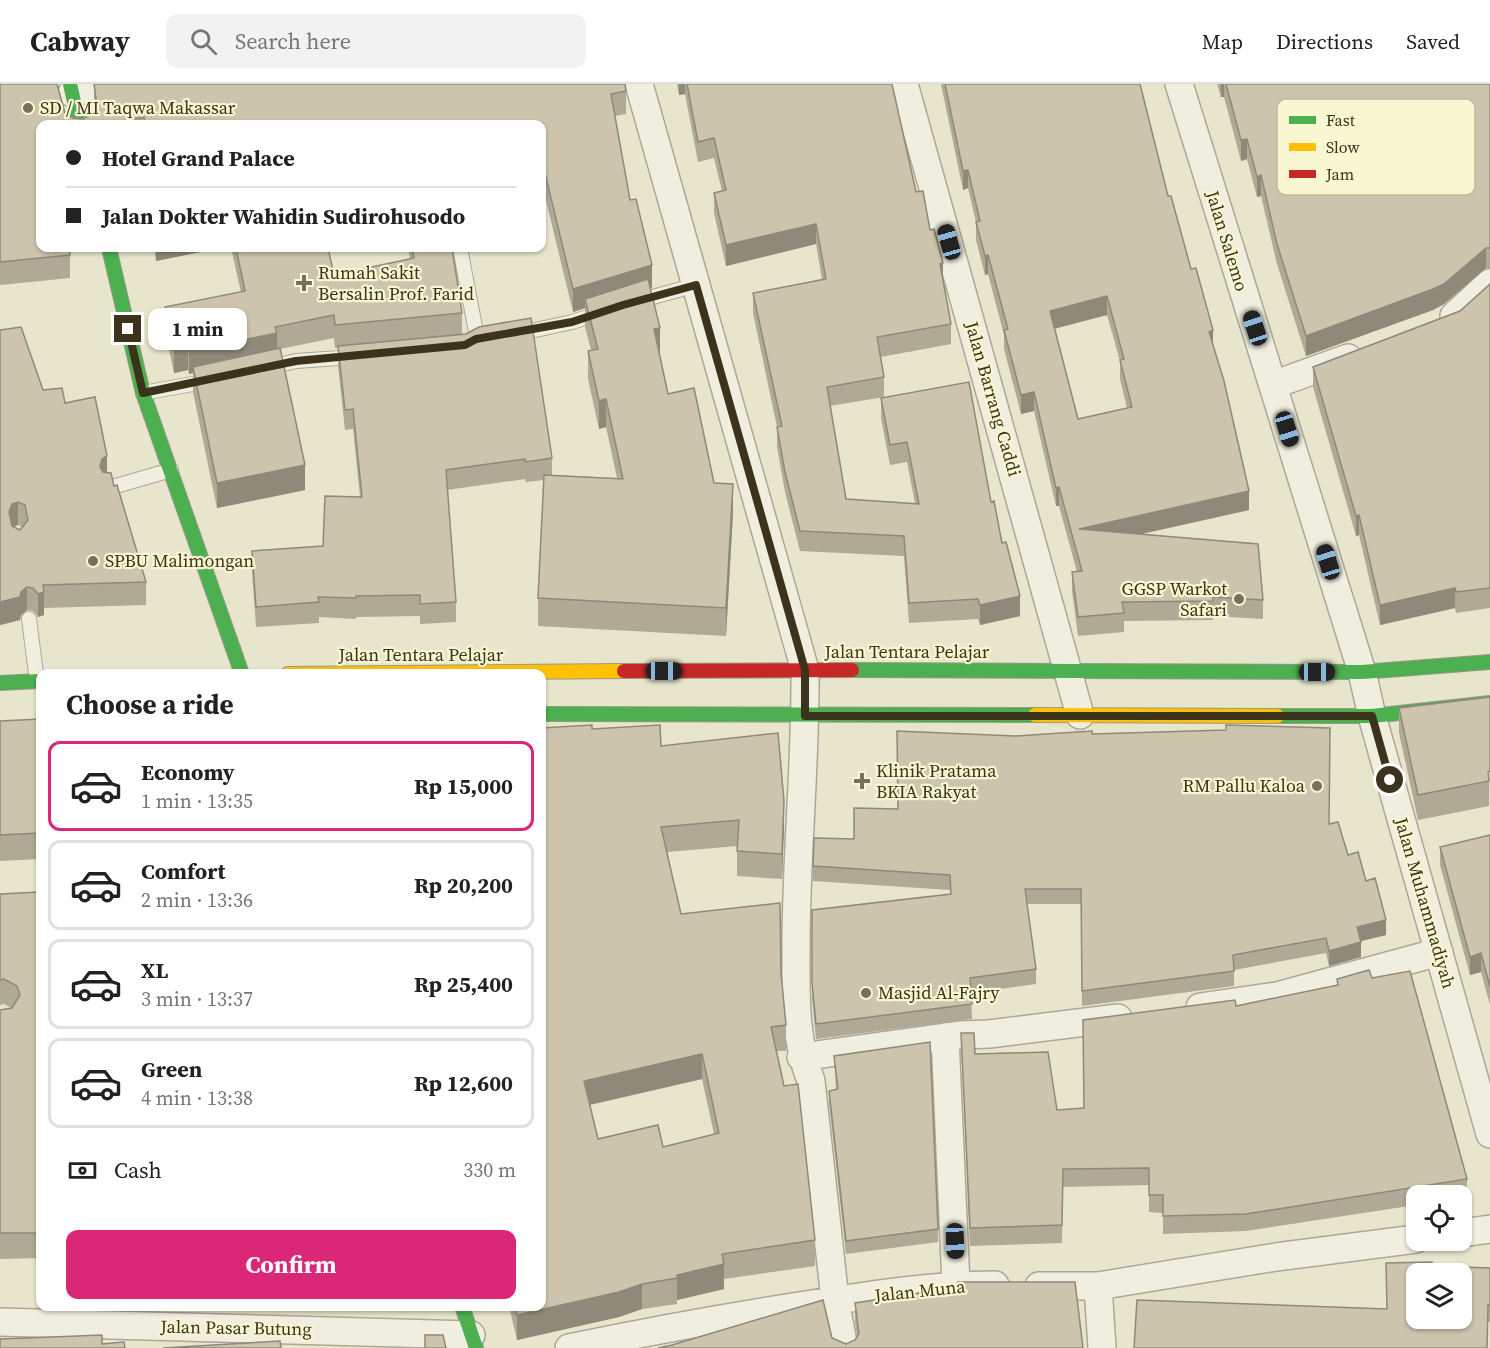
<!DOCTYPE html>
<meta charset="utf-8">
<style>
body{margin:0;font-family:"Source Serif 4",serif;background:#f2f2f2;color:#222;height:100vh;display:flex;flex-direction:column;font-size:22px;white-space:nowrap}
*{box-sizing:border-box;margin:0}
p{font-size:20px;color:#767676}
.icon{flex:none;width:33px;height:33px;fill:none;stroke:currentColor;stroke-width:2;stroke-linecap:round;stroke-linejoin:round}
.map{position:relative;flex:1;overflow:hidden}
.drawer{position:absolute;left:36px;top:585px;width:510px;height:642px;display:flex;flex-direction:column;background:#fff;border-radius:12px;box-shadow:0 2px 4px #0004}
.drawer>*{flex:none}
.guide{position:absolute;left:36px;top:36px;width:510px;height:132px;border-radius:12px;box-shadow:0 2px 4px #0004;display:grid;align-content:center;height:132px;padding:0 30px;background:#fff}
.buttons{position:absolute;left:1406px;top:1101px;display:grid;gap:12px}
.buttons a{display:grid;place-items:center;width:66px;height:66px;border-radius:12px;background:#fff;box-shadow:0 2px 4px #0004;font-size:30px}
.end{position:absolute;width:27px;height:27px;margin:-14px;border:8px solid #3c331c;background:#fff;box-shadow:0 0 0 3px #fff}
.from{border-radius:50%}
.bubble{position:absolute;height:42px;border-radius:12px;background:#fff;box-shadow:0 2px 4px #0004;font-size:20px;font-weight:700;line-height:42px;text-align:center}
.car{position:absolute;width:18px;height:36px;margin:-18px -9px;border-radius:8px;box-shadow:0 0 4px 2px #0007;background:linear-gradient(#222 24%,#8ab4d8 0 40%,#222 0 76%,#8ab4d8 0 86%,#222 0)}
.guide b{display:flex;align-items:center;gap:21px;height:57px;font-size:22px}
.guide b+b{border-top:2px solid #e0e0e0}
.guide i{width:15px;height:15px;background:#222}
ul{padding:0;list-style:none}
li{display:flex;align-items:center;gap:18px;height:90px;margin:0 12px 9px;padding:0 18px;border:3px solid #e0e0e0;border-radius:12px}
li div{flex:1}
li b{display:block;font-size:22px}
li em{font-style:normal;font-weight:700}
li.active{border-color:#db2777}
li>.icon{width:54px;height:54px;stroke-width:1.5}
h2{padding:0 30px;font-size:27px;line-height:72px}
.pay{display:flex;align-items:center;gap:15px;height:66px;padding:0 30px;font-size:22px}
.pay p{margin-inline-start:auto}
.primary-button{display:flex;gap:12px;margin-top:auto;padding:12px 30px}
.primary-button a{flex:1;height:69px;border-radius:12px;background:#db2777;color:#fff;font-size:24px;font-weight:700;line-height:69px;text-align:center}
header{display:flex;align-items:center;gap:36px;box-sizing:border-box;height:84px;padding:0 30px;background:#fff;border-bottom:2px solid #e0e0e0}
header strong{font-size:28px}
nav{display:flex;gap:33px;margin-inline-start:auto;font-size:21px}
.search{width:420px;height:54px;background:#f2f2f2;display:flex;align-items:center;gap:15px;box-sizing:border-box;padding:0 21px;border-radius:12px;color:#767676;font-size:22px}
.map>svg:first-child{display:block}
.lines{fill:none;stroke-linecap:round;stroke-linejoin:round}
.lane-casing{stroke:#aca896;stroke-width:16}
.street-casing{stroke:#aca896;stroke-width:30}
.fast-casing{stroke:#9c9886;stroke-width:16}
.slow-casing{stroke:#9c9886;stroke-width:16}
.jam-casing{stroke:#9c9886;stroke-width:16}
.lane{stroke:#efeedf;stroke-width:14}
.street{stroke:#efeedf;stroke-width:27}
.fast{stroke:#4caf50;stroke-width:14}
.slow{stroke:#ffc107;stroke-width:14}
.jam{stroke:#c62828;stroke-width:14}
.wall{fill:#afa995;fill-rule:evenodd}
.shaded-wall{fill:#8f8979}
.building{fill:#ccc4ad;stroke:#8f8979;stroke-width:1.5;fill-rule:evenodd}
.route{stroke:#3c331c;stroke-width:8}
.poi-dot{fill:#78715a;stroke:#f9f6d2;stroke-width:2}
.labels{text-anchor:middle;stroke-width:4.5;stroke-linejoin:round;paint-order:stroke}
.poi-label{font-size:18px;fill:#3c331c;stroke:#f9f6d2;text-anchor:start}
.street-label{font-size:18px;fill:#3c331c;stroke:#f9f6d2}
.key{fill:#f9f6d2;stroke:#c0bc9b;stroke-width:1.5}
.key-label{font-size:16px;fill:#3c331c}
</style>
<header>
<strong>Cabway</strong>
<div class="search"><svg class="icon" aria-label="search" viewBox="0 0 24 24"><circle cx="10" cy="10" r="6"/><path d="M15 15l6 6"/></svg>Search here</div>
<nav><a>Map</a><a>Directions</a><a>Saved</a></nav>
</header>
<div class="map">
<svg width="1490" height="1264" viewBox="0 0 1490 1264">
<rect width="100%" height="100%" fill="#e7e5cc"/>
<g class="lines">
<g class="lane-casing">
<path id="lane" d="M 460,164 L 476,248 L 476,255 L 470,258
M 635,218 L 696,201
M 517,250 L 572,238 L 603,228
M 266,284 L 296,277 L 354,273
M 143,309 L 209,297
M 109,404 L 171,386
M 29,535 L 37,597"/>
</g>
<g class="street-casing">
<path id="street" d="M 639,0 L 805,586 C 806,678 796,770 796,863 C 796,909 794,954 811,997 L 835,1216 L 844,1264
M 904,0 L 1080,631
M 1179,0 L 1362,588 L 1372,632 L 1490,1050
M 72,9 L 105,0
M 1454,232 L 1490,199
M 1273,301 L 1348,274
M 1200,923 L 1277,912 L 1439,868
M 945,953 L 956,1201
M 801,973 L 960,951 L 989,950 L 1118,934
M 1461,1149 L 1490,1145
M 1039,1202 L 1098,1202 L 1276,1173 L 1416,1155
M 1098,1202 L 1102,1264
M 0,1238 L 471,1251
M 569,1264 C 645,1248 722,1234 799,1222 C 863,1212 929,1201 995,1201"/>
</g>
<g class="fast-casing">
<path id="fast" d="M 70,0 L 79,40
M 109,164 L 143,309 L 242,590
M 852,586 L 1362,588 L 1490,578
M 0,599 L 40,597
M 542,630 L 1035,631
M 1277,632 L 1372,632 L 1490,619
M 462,1222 L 476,1264"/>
</g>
<g class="slow-casing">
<path id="slow" d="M 288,590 L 624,587
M 1035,631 L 1277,632"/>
</g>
<g class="jam-casing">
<path id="jam" d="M 624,587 L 852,586"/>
</g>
<use href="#lane" class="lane"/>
<use href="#street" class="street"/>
<use href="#fast" class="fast"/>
<use href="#slow" class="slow"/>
<use href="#jam" class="jam"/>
</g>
<path class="wall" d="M 0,0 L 65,29 L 73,34 L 83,35 L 92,30 L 94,26 L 94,0 L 625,0 L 626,7 L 626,30 L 615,32 L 630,116 L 652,204 L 650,204 L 660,272 L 668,310 L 714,399 L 733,428 L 726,552 L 538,542 L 538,514 L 544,396 L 526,398 L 525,395 L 447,406 L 456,518 L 456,538 L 420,540 L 420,532 L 356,533 L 356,535 L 319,533 L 319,539 L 256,543 L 252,488 L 252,467 L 323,462 L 360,413 L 353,345 L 345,346 L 338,282 L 338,264 L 335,264 L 334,254 L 280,265 L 305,406 L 217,424 L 193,308 L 193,289 L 189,290 L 188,286 L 174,289 L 165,247 L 165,223 L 241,208 L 231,164 L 328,164 L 334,191 L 410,175 L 408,164 L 452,164 L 462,229 L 462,250 L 552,374 L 552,391 L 617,394 L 606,343 L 599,345 L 588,295 L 588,267 L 591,266 L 585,243 L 585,224 L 573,228 L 542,100 L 542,40 L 40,40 L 70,171 L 70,194 L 0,201 Z
M 677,0 L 892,0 L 916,108 L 930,146 L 943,199 L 951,240 L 951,260 L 881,273 L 884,293 L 884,313 L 830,322 L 846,415 L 915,419 L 907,378 L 890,381 L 881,334 L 881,314 L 991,418 L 1020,532 L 980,541 L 978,535 L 909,539 L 904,472 L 800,467 L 785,408 L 777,363 L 777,343 L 753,229 L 753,209 L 822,195 L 816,160 L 726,182 L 714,129 L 714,109 L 722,107 L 714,74 L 698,78 L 685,10 L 679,11 Z
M 941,0 L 1140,0 L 1168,112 L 1213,262 L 1249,426 L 1140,450 L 1263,516 L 1263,535 L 1213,532 L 1213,536 L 1124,537 L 1124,548 L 1078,552 L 1072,507 L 1072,488 L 1077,488 L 1059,422 L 1056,422 L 1034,327 L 1021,330 L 1004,265 L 1004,251 L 988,190 L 985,191 L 976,156 L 976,138 L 968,104 L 963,106 ZM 1107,231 L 1120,277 L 1120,295 L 1127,324 L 1078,335 L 1054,244 Z
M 1217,0 L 1490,0 L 1490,184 L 1486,184 L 1444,220 L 1433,226 L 1306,272 L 1277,180 L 1261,112 L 1257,113 L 1247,75 L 1241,77 L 1224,13 L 1221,13 Z
M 154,164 L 220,164 L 156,177 Z
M 1490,200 L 1490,524 L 1456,529 L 1455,524 L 1380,541 L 1359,451 L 1356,452 L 1313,303 L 1313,283 L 1460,227 Z
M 21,243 L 43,306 L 62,304 L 65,319 L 95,313 L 107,372 L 107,389 L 111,389 L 114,402 L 117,401 L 146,498 L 146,521 L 44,524 L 44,531 L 38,533 L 33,527 L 27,526 L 21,531 L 20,536 L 0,541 L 0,246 ZM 18,441 L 22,443 L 20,446 L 13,443 Z
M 1490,613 L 1489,722 L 1418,736 L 1399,649 L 1399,624 Z
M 40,635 L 40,775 L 0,777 L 0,637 Z
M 592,645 L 661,662 L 784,742 L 782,795 L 737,792 L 737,762 L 667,768 L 681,830 L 781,889 L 786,941 L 786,967 L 777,967 L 815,1156 L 815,1182 L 724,1195 L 724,1205 L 677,1216 L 677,1220 L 642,1225 L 619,1233 L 517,1256 L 509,1222 L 542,1222 ZM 702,995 L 714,1050 L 663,1063 L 598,1055 L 590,1021 Z
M 1092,650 L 1329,740 L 1348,771 L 1366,797 L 1386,851 L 1361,857 L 1361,873 L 1329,882 L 1326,869 L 1234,886 L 1234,902 L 1082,922 L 1081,820 L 1027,820 L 1036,885 L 1036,900 L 971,909 L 972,935 L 816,955 L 812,914 L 812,826 L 951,810 L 950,806 L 813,797 L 813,782 L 898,725 L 1015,652 Z
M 1490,751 L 1490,921 L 1481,888 L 1470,891 L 1440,781 L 1440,763 Z
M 40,808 L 40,1174 L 0,1175 L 0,926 L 11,924 L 4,920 L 0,921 L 0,810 Z
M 1372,894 L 1467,1095 L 1467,1113 L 1461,1113 L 1461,1112 L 1416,1112 L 1416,1121 L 1246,1147 L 1163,1150 L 1163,1129 L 1149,1128 L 1149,1101 L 1063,1103 L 1062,1159 L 970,1162 L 961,949 L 975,970 L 1057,1026 L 1084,1024 L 1236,922 L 1337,901 L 1337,895 Z
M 834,972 L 938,1145 L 938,1158 L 846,1170 L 829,1019 L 829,1007 L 836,1005 Z
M 1432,1182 L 1490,1184 L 1490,1238 L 1386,1225 Z
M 958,1198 L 1083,1264 L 658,1264 L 832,1254 L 846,1260 L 855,1256 L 857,1253 L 855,1238 L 855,1219 L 958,1203 Z"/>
<path class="shaded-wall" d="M 679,0 L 685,0 L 685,10 L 679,11 Z
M 1221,0 L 1224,0 L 1224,13 L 1221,13 Z
M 1247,55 L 1247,75 L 1241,77 L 1241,56 Z
M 968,86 L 968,104 L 963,106 L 963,87 Z
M 1261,91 L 1261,112 L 1257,113 L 1257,93 Z
M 816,140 L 816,160 L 726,182 L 726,161 Z
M 156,164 L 220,164 L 156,177 Z
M 1486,164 L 1486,184 L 1444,220 L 1433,226 L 1306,272 L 1306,252 Z
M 988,171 L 988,190 L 985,191 L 985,172 Z
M 943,179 L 943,200 L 940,180 Z
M 652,181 L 652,204 L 587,224 L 585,215 L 585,224 L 573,228 L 573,205 Z
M 1107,212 L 1107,231 L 1050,246 L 1050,227 Z
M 660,244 L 660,272 L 654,245 Z
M 1213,246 L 1213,265 L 1209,248 Z
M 277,249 L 277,272 L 193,283 L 193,289 L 189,290 L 189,267 Z
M 188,263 L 188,286 L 174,289 L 174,266 Z
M 1034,308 L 1034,327 L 1021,330 L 1021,311 Z
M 606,315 L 606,343 L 599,345 L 599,317 Z
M 107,372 L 107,395 L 100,383 L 102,375 Z
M 305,381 L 305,406 L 217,424 L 217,399 Z
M 733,400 L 733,428 L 726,552 L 726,524 Z
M 1059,403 L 1059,422 L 1056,422 L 1056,404 Z
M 1249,407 L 1249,426 L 1079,464 L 1079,445 Z
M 18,418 L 18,441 L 12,443 L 9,428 L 12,420 Z
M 1359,431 L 1359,451 L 1356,452 L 1356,432 Z
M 27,503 L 27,526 L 21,531 L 20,536 L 0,541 L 0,518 L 21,508 Z
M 1455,504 L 1455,524 L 1380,541 L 1380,521 Z
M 44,508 L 44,531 L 38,533 L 38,510 Z
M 1020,512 L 1020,532 L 980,541 L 980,521 Z
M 784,717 L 784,742 L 782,795 L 782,770 Z
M 1386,836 L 1386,851 L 1357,858 L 1357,843 Z
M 1361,858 L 1361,873 L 1329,882 L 1329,867 Z
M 1481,869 L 1481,888 L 1470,891 L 1470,873 Z
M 702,970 L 702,995 L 584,1022 L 584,997 Z
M 724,1180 L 724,1205 L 677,1216 L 677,1191 Z
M 642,1200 L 642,1225 L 619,1233 L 517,1256 L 517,1231 Z"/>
<path class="building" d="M 0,0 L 57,0 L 65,29 L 73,34 L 83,35 L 92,30 L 97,22 L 94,0 L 625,0 L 626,7 L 611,10 L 630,116 L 636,115 L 652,181 L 573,205 L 542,77 L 542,40 L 145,40 L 144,33 L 104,40 L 40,40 L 40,164 L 69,164 L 70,171 L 0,178 Z
M 687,0 L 892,0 L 916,108 L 923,107 L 930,146 L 934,145 L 943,179 L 940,180 L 951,240 L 877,253 L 884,293 L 827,303 L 846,415 L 919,420 L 907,358 L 890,361 L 881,314 L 969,298 L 991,418 L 994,417 L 1002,459 L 1006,458 L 1020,512 L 980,521 L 978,515 L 909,519 L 904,452 L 800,447 L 785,388 L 777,343 L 782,342 L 753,209 L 826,195 L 816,140 L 726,161 L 714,109 L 726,106 L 714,54 L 698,58 Z
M 945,0 L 1140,0 L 1168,112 L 1171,112 L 1191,185 L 1196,184 L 1213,246 L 1209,248 L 1224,297 L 1249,407 L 1079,445 L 1258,460 L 1263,516 L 1213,513 L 1213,517 L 1122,518 L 1124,529 L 1078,533 L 1072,488 L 1082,487 L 1059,403 L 1056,404 L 1034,308 L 1021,311 L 1004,246 L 1008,245 L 988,171 L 985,172 L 976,138 L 980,137 L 968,86 L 963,87 ZM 1107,212 L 1124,275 L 1120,276 L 1132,323 L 1078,335 L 1050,227 Z
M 1226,0 L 1490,0 L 1490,164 L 1486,164 L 1444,200 L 1433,205 L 1306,252 L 1277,160 L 1261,91 L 1257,93 L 1247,55 L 1241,56 Z
M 236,164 L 328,164 L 334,191 L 414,174 L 412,164 L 452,164 L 462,229 L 335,241 L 334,231 L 275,243 L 277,249 L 189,267 L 188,263 L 174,266 L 165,223 L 245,207 Z
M 648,195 L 660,244 L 654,245 L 668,310 L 694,304 L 714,399 L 733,400 L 726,524 L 538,514 L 544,391 L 623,395 L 606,315 L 599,317 L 588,267 L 598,265 L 585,215 Z
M 1490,200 L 1490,504 L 1456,508 L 1455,504 L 1380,521 L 1359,431 L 1356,432 L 1313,283 L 1460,227 Z
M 531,234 L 552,374 L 526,378 L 525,375 L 446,386 L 456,518 L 420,520 L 420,511 L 356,512 L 356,514 L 318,513 L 319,518 L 256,523 L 252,467 L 323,462 L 325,412 L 362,413 L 353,325 L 345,326 L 338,262 L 466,250 L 479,243 Z
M 21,243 L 43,306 L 62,304 L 65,319 L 95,313 L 107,372 L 102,375 L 100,383 L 103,388 L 111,389 L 114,402 L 117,401 L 146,498 L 43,501 L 44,508 L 38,510 L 33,504 L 27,503 L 21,508 L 20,513 L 0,518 L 0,246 ZM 18,418 L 25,421 L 28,436 L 20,446 L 12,442 L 9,428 L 12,420 Z
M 280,264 L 305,381 L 217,399 L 193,283 Z
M 1490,613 L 1490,687 L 1488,688 L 1489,697 L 1418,711 L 1399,624 Z
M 40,635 L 40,749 L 0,751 L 0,637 Z
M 592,641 L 592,645 L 660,641 L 661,662 L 778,649 L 784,717 L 782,770 L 737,767 L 739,736 L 661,743 L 681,830 L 780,819 L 781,889 L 786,941 L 771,943 L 784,1002 L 798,1000 L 815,1156 L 722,1170 L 724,1180 L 677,1191 L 677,1194 L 642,1200 L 619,1208 L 517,1231 L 515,1222 L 542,1222 L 542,644 ZM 702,970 L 719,1049 L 663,1063 L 658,1041 L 598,1055 L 584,997 Z
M 1226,641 L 1330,644 L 1329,740 L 1338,738 L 1348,771 L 1358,768 L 1366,797 L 1375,794 L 1386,836 L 1357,843 L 1361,858 L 1329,867 L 1326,854 L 1233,871 L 1234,887 L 1082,907 L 1081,805 L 1025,805 L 1036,885 L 970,894 L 972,920 L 816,940 L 812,899 L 812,826 L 951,810 L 950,791 L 813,782 L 814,754 L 854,755 L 854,724 L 898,725 L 897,647 L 1015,652 L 1092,647 L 1092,650 L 1226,646 Z
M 1490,751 L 1490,903 L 1481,869 L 1470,873 L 1440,763 Z
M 40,808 L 40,1149 L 0,1149 L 0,926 L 12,924 L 20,911 L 17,902 L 4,895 L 0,896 L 0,810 Z
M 1369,886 L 1372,894 L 1410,887 L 1467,1095 L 1246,1130 L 1163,1132 L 1163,1111 L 1149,1111 L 1149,1084 L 1063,1085 L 1062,1141 L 970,1144 L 961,949 L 974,949 L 975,970 L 1048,968 L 1057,1026 L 1084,1024 L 1083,936 L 1235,916 L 1236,922 L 1338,901 L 1337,895 Z
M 930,958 L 938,1145 L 846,1157 L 829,1007 L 838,1005 L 834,972 Z
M 1432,1178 L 1432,1182 L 1490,1184 L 1490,1221 L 1488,1221 L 1487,1264 L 1134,1264 L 1137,1216 L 1387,1225 L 1386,1179 ZM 1416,1190 L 1461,1190 L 1461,1234 L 1416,1234 Z
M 958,1198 L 1075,1198 L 1083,1264 L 658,1264 L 672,1261 L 823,1216 L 832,1254 L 846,1260 L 855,1256 L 859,1249 L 855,1219 L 958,1203 Z
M 102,1251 L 102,1260 L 124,1258 L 125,1264 L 0,1264 L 0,1255 Z
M 425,1251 L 443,1251 L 446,1264 L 425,1264 Z
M 280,1257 L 281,1264 L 163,1264 Z"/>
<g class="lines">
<path class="route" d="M 128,245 L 143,309 L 296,277 L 465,261 L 476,255 L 572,238 L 623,221 L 696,201 L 805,586 L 805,632 L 1372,632 L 1390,696"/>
</g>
<g class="poi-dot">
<circle cx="28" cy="24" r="6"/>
<path d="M301 190h6v6h6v6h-6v6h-6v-6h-6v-6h6z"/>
<circle cx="93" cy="477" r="6"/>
<circle cx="1239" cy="515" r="6"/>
<path d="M859 688h6v6h6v6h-6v6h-6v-6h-6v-6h6z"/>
<circle cx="1317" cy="702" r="6"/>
<circle cx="866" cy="909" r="6"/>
</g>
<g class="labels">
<g class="poi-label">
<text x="40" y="30">SD / MI Taqwa Makassar</text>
<text x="318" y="195">Rumah Sakit<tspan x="318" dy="21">Bersalin Prof. Farid</tspan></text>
<text x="105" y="483">SPBU Malimongan</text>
<text x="1227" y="511" text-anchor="end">GGSP Warkot<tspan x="1227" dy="21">Safari</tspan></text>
<text x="876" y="693">Klinik Pratama<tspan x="876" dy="21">BKIA Rakyat</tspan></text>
<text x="1305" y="708" text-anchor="end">RM Pallu Kaloa</text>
<text x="878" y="915">Masjid Al-Fajry</text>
</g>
<g class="street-label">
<text transform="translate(1227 157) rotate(73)" y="6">Jalan Salemo</text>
<text transform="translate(993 315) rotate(74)" y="6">Jalan Barrang Caddi</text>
<text x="907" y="574">Jalan Tentara Pelajar</text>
<text x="421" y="577">Jalan Tentara Pelajar</text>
<text transform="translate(1425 819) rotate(74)" y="6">Jalan Muhammadiyah</text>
<text transform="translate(920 1207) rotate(-6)" y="6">Jalan Muna</text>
<text transform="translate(236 1244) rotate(1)" y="6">Jalan Pasar Butung</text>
</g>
</g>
<rect x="1277" y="15" width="198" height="96" rx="9" class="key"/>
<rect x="1289" y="32" width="27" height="8" fill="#4caf50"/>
<rect x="1289" y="59" width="27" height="8" fill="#ffc107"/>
<rect x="1289" y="86" width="27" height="8" fill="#c62828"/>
<g class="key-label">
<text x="1326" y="42">Fast</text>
<text x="1326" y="69">Slow</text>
<text x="1326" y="96">Jam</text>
</g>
</svg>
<div class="buttons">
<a><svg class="icon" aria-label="locate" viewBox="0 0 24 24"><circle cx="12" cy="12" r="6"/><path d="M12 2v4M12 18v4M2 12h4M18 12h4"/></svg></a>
<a><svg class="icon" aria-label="layers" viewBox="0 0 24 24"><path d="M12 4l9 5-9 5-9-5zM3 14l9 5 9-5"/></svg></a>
</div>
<i class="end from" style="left:1390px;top:696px"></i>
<i class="end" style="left:128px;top:245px"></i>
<div class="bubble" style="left:148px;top:224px;width:99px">1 min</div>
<i class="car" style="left:949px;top:158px;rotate:344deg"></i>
<i class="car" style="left:1255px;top:244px;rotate:342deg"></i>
<i class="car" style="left:1287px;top:345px;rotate:163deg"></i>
<i class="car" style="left:1328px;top:478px;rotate:343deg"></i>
<i class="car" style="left:664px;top:587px;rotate:90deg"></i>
<i class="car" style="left:1317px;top:588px;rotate:90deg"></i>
<i class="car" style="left:955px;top:1157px;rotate:178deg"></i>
<div class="guide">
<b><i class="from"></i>Hotel Grand Palace</b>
<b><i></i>Jalan Dokter Wahidin Sudirohusodo</b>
</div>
<section class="drawer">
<h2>Choose a ride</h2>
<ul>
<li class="active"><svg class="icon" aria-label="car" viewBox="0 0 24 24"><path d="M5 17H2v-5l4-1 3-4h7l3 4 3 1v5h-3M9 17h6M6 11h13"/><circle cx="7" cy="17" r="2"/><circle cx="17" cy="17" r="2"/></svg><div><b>Economy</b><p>1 min · 13:35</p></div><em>Rp 15,000</em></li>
<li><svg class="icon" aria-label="car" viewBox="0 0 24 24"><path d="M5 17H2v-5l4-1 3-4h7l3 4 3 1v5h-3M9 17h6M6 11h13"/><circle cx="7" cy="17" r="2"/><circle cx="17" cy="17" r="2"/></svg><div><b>Comfort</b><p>2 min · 13:36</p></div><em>Rp 20,200</em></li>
<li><svg class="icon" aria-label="car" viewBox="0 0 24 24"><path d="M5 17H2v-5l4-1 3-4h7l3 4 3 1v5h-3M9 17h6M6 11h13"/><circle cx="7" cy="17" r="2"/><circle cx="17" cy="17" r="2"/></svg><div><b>XL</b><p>3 min · 13:37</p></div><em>Rp 25,400</em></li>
<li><svg class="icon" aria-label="car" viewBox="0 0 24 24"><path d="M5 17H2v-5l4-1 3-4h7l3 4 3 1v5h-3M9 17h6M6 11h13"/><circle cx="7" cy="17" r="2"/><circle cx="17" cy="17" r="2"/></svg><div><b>Green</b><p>4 min · 13:38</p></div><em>Rp 12,600</em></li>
</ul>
<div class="pay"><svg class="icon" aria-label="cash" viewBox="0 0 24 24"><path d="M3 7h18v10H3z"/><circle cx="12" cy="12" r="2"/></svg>Cash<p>330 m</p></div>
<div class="primary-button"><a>Confirm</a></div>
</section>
</div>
